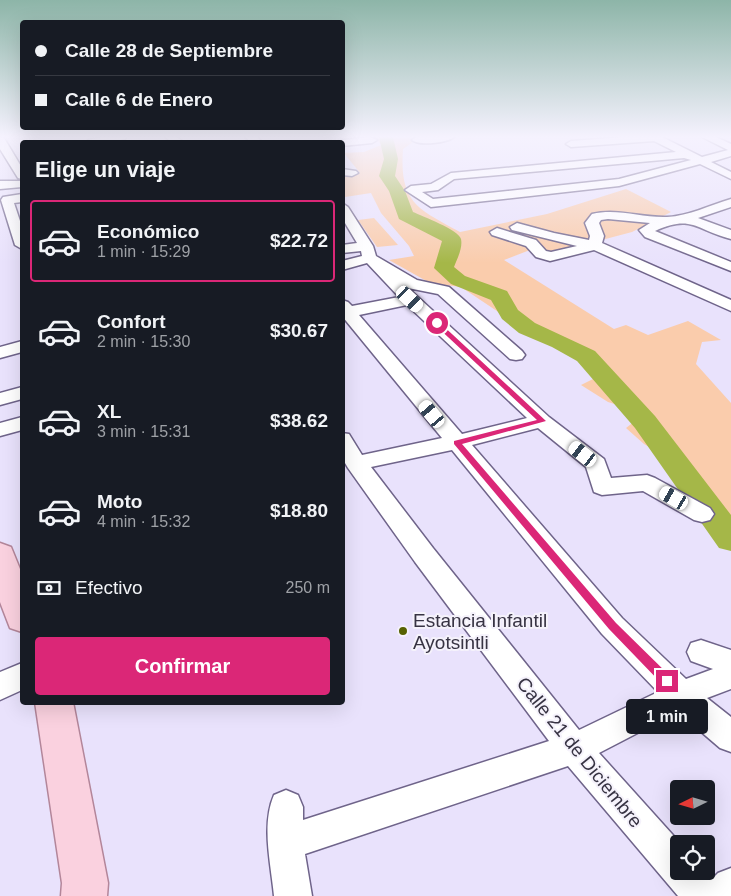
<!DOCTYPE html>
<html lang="es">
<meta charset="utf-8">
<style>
body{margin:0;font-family:Helvetica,sans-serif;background:#20242c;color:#f1f3f6;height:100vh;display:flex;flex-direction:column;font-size:19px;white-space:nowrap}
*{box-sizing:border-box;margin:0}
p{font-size:16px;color:#9ea1a6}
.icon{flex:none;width:28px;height:28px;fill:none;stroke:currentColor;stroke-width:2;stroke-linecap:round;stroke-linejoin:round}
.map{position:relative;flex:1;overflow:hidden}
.details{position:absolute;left:20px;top:140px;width:325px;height:565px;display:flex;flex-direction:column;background:#171b24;border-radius:5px;box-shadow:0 5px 20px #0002}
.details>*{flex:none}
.top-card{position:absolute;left:20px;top:20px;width:325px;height:110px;border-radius:5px;box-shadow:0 5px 20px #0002;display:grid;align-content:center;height:110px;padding:0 15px;background:#171b24}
.needle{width:32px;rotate:265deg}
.tools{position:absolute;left:670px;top:780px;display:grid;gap:10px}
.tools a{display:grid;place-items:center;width:45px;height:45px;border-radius:5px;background:#171b24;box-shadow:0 5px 20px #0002;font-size:25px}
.end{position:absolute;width:22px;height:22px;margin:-11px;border:6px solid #db2777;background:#fff;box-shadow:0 0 0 2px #fff}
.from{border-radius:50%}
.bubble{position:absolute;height:35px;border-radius:5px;background:#171b24;box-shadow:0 5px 20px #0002;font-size:16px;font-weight:700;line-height:35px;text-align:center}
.car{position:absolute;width:15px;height:30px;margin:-15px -8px;border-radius:6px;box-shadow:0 0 4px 1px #0007;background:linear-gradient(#fff 24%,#345 0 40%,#fff 0 76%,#345 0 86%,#fff 0)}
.top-card b{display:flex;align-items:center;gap:18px;height:48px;font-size:19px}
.top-card b+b{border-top:1px solid #363941}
.top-card i{width:12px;height:12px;background:#f1f3f6}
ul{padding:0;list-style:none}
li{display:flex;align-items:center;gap:15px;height:82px;margin:0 10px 8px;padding:0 5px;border:2px solid transparent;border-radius:5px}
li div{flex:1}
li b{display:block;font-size:19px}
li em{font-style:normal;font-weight:700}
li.on{border-color:#db2777}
li>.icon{width:45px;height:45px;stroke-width:1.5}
h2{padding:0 15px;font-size:22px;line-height:60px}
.pay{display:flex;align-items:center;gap:12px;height:55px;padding:0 15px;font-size:19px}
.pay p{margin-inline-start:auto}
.cta{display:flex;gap:10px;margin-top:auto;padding:10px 15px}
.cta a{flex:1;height:58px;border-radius:5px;background:#db2777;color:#fff;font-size:20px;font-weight:700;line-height:58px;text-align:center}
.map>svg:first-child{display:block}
.green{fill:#faccac}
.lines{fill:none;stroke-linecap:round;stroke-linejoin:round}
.river{fill:#a5b748;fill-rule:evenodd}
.minor-casing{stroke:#6f648a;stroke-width:3}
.major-casing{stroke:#b3869a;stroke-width:3}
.minor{fill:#fff;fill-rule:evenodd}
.major{fill:#fad1df;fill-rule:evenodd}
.route{fill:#db2777}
.poi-dot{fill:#566101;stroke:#f5f2fb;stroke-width:2}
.labels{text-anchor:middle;stroke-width:4;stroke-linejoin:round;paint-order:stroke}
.near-poi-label{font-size:19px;fill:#373343;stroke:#f5f2fb;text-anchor:start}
.near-street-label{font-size:19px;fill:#373343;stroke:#f5f2fb}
</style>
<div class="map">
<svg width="731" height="896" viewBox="0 0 731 896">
<rect width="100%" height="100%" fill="#e9e2fc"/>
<path class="green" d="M 376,137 L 410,137 L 413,142 L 403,149 C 399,203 418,209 460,232 L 547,214 L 626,189 L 671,212 L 632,232 L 579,246 L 551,251 L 530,250 L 504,260 L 614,329 L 626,325 L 648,335 L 688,321 L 721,340 L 702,342 L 696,364 L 731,403 L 731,519 L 702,479 L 644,444 L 626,428 L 635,421 L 627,408 L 608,402 L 581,385 L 605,373 L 581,357 L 524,329 L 461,287 L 430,283 L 389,260 L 414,256 L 409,246 L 381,213 L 371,193 L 345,197 L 343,192 L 343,176 L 360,173 L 344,153 L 364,152 L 381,145 Z
M 374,218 L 398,245 L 377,247 L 358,220 Z"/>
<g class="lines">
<path class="river" d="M 379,137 L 393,137 L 398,159 L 395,176 L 405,191 L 413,212 C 422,216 459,230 461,239 C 463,248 457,259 454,267 L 465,276 L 507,291 L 518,310 L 535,323 L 595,351 L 655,416 L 731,515 L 731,551 L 719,548 L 635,428 L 577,361 L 552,347 L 519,333 L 502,319 L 491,300 L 451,284 L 434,268 L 442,241 L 399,219 L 389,191 L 379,176 L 384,159 Z"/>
<g class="minor-casing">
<path id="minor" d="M 0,137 L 4,138 L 22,168 L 22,179 L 18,178 L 0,149 Z
M 103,137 L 126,137 L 125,139 L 107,142 L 87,142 L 88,140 Z
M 165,137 L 177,137 L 183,142 L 172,142 Z
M 245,137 L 257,137 L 262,142 L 251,142 Z
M 370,137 L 377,140 L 372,143 L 342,146 L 342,142 L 337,142 L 342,140 Z
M 416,137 L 454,137 C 447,143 419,146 412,140 Z
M 625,137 L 662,137 L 702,157 L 728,150 L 702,137 L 716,137 L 731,144 L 731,156 L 711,162 L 731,172 L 731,179 L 700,164 L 619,186 L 431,207 L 405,190 L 411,186 L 431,184 L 451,173 L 676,152 L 654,141 L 571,147 L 566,144 L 571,141 ZM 684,158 L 691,160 L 619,179 L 433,199 L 422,192 L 438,190 L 454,179 Z
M 342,169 L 356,171 L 358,173 L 352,176 L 342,175 Z
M 0,181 L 22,181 L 22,187 L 0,189 Z
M 22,194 L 22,202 L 14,203 L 22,227 L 22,249 L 15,245 L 1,200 L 3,197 Z
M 731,199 L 731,207 L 698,218 L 731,230 L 731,239 C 696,230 692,214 655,231 L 731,262 L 731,271 L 645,237 L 639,230 L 650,223 L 608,219 L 601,220 L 599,223 L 604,236 L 602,243 L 731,300 L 731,311 L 594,250 L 550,261 L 536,257 L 526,246 L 492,235 L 490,232 L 497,228 L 536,240 L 546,251 L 551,252 L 577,246 L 512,230 L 510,227 L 517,223 L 554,233 L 589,240 L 590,236 L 585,223 L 592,214 C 618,208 641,218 667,217 C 689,216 710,205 731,199 Z
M 342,203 L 348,207 L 373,246 L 376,256 L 417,280 L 449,287 L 522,351 L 525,355 L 522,359 L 516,360 L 510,359 L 438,294 L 408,288 L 549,417 L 604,459 L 611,478 L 647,475 L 655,478 L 710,508 L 714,514 L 710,520 L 702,522 L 694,520 L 643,491 L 602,495 L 594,492 L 586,467 L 538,428 L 472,445 L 622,618 L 686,679 L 713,669 L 691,661 L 687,652 L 691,643 L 701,640 L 731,650 L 731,689 L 707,698 L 731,717 L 731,752 L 720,748 L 678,712 L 599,753 L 681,844 L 679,844 L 679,871 L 705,871 L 712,879 L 718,873 L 731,868 L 731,896 L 678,896 L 568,766 L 305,854 L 312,896 L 274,896 C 271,864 261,825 274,795 L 286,790 L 298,795 L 303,807 L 303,820 L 549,741 L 415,562 L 348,468 L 342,458 L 342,433 L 349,434 L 362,455 L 442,438 L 342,316 L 342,300 L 348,302 L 352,306 L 399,297 L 367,263 L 342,270 L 342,261 L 362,256 L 361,251 L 342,253 L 342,245 L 357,243 L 342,218 ZM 407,305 L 527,418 L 462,434 L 359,315 ZM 452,450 L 602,634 L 658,692 L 579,730 L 433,548 L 371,467 Z
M 22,341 L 22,352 L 0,358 L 0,347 Z
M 22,387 L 22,399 L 0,405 L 0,393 Z
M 22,417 L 22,430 L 0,436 L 0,423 Z
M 22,663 L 22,690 L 0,700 L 0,672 Z"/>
</g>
<g class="major-casing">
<path id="major" d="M 0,543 L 11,547 L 22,574 L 22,632 L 10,628 L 0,602 Z
M 35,702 L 73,702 L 108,883 L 107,896 L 61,896 L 62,883 Z"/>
</g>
<use href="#minor" class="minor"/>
<use href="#major" class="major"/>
</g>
<linearGradient id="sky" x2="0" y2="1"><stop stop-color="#8db5a8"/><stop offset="0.52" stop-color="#f5f2fe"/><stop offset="1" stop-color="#f5f2fe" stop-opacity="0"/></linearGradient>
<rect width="731" height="263" fill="url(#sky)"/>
<path class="route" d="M 434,322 L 439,322 L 546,421 L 462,444 L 616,623 L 671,677 L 673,681 L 671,685 L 663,685 L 609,629 L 454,444 L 454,441 L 537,420 L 434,324 Z"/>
<circle class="poi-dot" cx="403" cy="631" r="5"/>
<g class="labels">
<g class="near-poi-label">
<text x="413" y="627">Estancia Infantil<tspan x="413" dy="22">Ayotsintli</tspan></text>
</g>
<g class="near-street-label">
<text transform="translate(580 752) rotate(51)" y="7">Calle 21 de Diciembre</text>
</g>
</g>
</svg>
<div class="tools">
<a><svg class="needle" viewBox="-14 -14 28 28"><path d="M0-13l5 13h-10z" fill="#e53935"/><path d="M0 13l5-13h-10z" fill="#9ea1a6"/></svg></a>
<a><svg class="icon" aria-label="locate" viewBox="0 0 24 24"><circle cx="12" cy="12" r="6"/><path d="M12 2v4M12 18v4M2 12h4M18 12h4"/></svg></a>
</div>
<i class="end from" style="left:437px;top:323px"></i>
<i class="end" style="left:667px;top:681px"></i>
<div class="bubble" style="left:626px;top:699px;width:82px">1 min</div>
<i class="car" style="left:410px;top:299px;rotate:133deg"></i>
<i class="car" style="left:432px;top:414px;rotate:320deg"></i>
<i class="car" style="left:583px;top:454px;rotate:308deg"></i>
<i class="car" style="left:674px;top:498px;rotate:300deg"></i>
<div class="top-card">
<b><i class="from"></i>Calle 28 de Septiembre</b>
<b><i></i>Calle 6 de Enero</b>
</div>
<section class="details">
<h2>Elige un viaje</h2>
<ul>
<li class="on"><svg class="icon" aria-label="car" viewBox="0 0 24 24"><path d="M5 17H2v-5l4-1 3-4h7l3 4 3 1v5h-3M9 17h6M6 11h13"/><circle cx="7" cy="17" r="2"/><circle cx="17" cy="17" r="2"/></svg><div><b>Económico</b><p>1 min · 15:29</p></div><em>$22.72</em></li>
<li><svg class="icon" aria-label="car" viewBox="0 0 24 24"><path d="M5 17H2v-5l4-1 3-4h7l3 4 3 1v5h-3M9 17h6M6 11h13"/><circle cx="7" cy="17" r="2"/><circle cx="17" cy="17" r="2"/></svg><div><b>Confort</b><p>2 min · 15:30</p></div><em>$30.67</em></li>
<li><svg class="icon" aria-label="car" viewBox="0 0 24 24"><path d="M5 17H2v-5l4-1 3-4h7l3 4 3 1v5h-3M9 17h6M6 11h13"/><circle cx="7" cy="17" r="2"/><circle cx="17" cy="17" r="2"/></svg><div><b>XL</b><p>3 min · 15:31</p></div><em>$38.62</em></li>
<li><svg class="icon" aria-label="car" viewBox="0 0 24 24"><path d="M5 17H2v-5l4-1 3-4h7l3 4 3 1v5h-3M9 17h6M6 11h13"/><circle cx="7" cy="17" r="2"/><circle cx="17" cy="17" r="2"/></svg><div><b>Moto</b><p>4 min · 15:32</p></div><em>$18.80</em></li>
</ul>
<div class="pay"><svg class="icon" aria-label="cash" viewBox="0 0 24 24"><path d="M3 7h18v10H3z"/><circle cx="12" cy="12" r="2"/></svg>Efectivo<p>250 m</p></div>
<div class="cta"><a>Confirmar</a></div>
</section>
</div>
